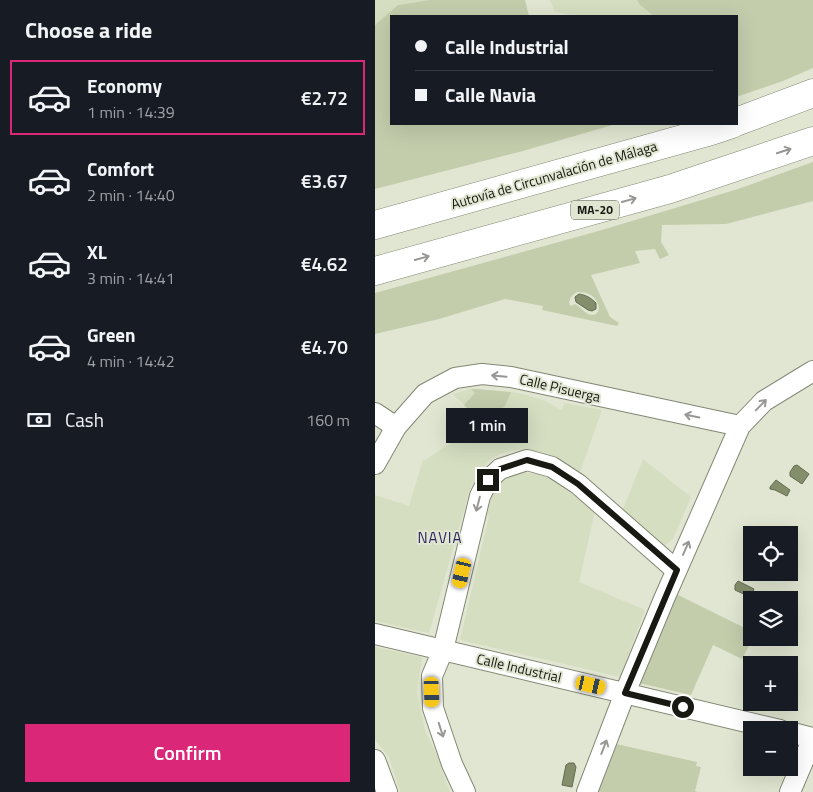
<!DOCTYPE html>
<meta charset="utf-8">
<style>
body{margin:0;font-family:"Titillium Web",sans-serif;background:#242831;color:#f1f3f6;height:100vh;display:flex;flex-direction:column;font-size:19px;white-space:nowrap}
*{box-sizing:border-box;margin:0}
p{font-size:16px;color:#9ea1a6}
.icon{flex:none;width:28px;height:28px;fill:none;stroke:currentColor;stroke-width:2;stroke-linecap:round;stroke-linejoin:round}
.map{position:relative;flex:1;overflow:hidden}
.side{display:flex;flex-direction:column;background:#171b24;width:375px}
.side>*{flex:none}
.guide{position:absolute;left:15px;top:15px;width:348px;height:110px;border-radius:0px;box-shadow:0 5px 20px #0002;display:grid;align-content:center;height:110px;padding:0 25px;background:#171b24}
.fabs{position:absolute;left:368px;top:526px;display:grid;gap:10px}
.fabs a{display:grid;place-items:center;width:55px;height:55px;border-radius:0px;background:#171b24;box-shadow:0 5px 20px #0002;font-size:25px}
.end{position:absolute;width:22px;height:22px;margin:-11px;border:6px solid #171912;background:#fff;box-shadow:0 0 0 2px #fff}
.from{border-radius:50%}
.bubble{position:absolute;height:35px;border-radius:0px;background:#171b24;box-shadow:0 5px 20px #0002;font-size:16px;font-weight:600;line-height:35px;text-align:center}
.car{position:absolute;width:15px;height:30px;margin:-15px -8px;border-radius:6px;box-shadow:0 0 4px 1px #0007;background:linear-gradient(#f5c518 24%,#345 0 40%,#f5c518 0 76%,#345 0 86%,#f5c518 0)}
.guide b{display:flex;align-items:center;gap:18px;height:48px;font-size:19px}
.guide b+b{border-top:1px solid #363941}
.guide i{width:12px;height:12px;background:#f1f3f6}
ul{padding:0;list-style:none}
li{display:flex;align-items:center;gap:15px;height:75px;margin:0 10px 8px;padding:0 15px;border:2px solid transparent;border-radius:0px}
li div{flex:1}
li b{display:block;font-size:19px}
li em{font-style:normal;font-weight:600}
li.on{border-color:#db2777}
li>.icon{width:45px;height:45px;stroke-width:1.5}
h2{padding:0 25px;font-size:22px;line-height:60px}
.pay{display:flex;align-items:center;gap:12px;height:55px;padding:0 25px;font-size:19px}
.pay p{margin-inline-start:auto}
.button{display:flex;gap:10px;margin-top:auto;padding:10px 25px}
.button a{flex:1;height:58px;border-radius:0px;background:#db2777;color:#fff;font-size:20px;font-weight:600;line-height:58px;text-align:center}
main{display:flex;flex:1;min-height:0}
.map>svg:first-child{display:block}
.built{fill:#d5dec1}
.green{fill:#c3cdac;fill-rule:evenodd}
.water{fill:#848e6b;stroke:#636b50}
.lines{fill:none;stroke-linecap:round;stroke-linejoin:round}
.minor-casing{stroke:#828874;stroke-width:22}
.motorway-casing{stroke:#828874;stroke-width:29}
.minor{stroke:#fff;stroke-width:20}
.motorway{stroke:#fff;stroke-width:28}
.oneway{stroke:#979894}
.route{stroke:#171912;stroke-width:6}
.labels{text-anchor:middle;stroke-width:4;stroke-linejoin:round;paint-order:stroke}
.shield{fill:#e0e6d1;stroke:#53564b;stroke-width:1}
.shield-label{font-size:12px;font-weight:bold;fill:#171912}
.street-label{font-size:14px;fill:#171912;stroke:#e0e6d1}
.neighbourhood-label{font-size:15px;letter-spacing:1px;fill:#2c2560;stroke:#e0e6d1}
</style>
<main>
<section class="side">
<h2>Choose a ride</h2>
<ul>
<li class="on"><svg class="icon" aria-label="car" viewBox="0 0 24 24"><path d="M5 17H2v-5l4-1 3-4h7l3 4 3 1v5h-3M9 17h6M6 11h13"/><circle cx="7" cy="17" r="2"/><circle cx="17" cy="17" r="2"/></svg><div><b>Economy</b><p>1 min · 14:39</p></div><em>€2.72</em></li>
<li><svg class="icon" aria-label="car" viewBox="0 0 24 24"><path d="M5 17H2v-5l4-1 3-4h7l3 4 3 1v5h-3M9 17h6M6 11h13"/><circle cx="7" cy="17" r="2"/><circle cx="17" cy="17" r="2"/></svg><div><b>Comfort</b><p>2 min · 14:40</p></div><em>€3.67</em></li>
<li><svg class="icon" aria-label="car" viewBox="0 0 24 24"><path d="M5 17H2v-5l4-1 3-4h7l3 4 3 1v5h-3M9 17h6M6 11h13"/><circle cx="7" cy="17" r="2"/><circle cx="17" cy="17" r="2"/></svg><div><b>XL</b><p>3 min · 14:41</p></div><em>€4.62</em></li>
<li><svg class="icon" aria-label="car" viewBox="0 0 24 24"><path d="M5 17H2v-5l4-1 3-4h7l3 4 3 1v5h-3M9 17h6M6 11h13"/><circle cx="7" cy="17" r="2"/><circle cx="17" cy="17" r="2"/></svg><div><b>Green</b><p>4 min · 14:42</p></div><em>€4.70</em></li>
</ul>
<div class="pay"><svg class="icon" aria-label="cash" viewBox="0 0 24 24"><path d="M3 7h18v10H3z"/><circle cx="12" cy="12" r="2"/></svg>Cash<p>160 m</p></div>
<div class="button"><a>Confirm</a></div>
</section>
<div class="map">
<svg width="438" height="792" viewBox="0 0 438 792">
<rect width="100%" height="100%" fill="#e0e6d1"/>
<path class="built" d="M 0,0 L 55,0 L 23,5 L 0,25 Z
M 175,0 L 262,0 L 265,5 L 279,16 L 201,16 L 180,12 Z
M 96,389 L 136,392 L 148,394 L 171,401 L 186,410 L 190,403 L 227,410 L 205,472 L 165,452 L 147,449 L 136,451 L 125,454 L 114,461 L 107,469 L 96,486 L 54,633 L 0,621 L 0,495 L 34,506 L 48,460 L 50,460 L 107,422 L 78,394 Z
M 268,459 L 316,497 L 298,539 L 289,546 L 248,509 Z
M 146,472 L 156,473 L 164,474 L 178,480 L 220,511 L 204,582 L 270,610 L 245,677 L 85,640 L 114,516 L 112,515 L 117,495 L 122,486 L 129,479 L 137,475 Z
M 0,647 L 47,657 L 42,692 L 50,730 L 67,766 L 66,769 L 75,792 L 25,792 L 14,757 L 0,740 Z"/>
<path class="green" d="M 55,0 L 150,0 L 154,16 L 16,16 L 16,124 L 241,124 L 148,151 L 0,189 L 0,25 L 23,5 Z
M 262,0 L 438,0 L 438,68 L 408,81 L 361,97 L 361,16 L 279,16 L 265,5 Z
M 438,162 L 438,201 L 351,224 L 287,225 L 286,242 L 294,255 L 285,259 L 280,249 L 260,251 L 265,263 L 216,275 L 235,317 L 244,323 L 242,326 L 167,310 L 168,306 L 130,299 L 64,319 L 0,334 L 0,293 L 227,230 L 363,189 ZM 202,292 C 227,290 230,321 213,314 C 209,312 205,306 200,304 L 196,306 L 194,303 C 195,297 197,295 202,292 Z
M 96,389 L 101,389 L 136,392 L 130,406 L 107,422 L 89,405 L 100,393 Z
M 301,594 L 376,631 L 376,638 L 378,638 L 367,659 L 338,645 L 316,695 L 264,683 Z
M 241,744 L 322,762 L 321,766 L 326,767 L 320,791 L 323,792 L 223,792 Z"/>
<path class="water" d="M 204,294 C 211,295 216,298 221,303 L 221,309 L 217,311 L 213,310 L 201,302 L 200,297 Z
M 422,465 L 434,474 L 427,484 L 415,476 L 415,472 L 419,466 Z
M 401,480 L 415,490 L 412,496 L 400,490 L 395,489 L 395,487 Z
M 363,581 L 379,589 L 375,597 L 360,590 L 360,585 Z
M 194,763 L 199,763 L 201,767 L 197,787 L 187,785 L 191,765 Z"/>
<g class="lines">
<g class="minor-casing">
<path id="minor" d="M 0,413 L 21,427
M 0,464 L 21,427 L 50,394 L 80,378 L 107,374 L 136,377 L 365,426
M 0,634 L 405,730
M 414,732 L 438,738
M 0,760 L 12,792
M 90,792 L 77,764 L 58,708 L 57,676 L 68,650 L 105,496 L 113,480 L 125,469 L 152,460 L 177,467 L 203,484 L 301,570
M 212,792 L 250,693 L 289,599 L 365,426 L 389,401 L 438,371
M 415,792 L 438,738"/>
</g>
<g class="motorway-casing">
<path id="motorway" d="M 361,122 L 438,93
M 0,225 L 336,131 L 357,124
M 0,271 L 295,189 L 438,141"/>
</g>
<use href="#minor" class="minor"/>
<use href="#motorway" class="motorway"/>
</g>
<defs><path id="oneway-shaft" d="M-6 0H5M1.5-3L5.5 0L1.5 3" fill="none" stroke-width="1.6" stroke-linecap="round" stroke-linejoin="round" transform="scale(1.25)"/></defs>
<g class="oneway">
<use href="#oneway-shaft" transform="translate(409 151) rotate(-18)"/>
<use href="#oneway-shaft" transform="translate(254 200) rotate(-15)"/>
<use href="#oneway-shaft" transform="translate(47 258) rotate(-15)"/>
<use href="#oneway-shaft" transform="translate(124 376) rotate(-175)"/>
<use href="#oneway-shaft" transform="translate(386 405) rotate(-46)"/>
<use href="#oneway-shaft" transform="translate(317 416) rotate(-168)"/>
<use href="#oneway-shaft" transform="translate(103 504) rotate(104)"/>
<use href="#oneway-shaft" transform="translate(311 548) rotate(-66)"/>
<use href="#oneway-shaft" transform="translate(66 730) rotate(72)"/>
<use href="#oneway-shaft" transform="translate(229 747) rotate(-69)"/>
</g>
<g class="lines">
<path class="route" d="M 113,480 L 125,469 L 152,460 L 177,467 L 203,484 L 302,570 L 250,693 L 308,707"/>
</g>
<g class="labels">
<rect class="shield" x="196" y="200.5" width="48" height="19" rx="4"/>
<g class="shield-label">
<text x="220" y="214">MA-20</text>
</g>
<g class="street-label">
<text transform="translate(179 175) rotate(-16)" y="5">Autovía de Circunvalación de Málaga</text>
<text transform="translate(185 388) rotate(13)" y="5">Calle Pisuerga</text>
<text transform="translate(144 668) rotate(13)" y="5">Calle Industrial</text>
</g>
<g class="neighbourhood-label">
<text x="65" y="543">NAVIA</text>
</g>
</g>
</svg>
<div class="fabs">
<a><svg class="icon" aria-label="locate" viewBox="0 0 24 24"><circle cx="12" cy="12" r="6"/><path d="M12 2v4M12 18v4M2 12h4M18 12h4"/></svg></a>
<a><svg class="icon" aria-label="layers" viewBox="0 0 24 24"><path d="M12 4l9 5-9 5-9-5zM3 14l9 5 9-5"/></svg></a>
<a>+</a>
<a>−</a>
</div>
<i class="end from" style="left:308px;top:707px"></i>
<i class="end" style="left:113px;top:480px"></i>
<div class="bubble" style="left:71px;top:408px;width:82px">1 min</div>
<i class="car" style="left:87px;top:573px;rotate:193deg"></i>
<i class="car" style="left:216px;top:685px;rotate:103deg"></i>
<i class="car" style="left:57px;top:692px;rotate:178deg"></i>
<div class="guide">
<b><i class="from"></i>Calle Industrial</b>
<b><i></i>Calle Navia</b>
</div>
</div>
</main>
